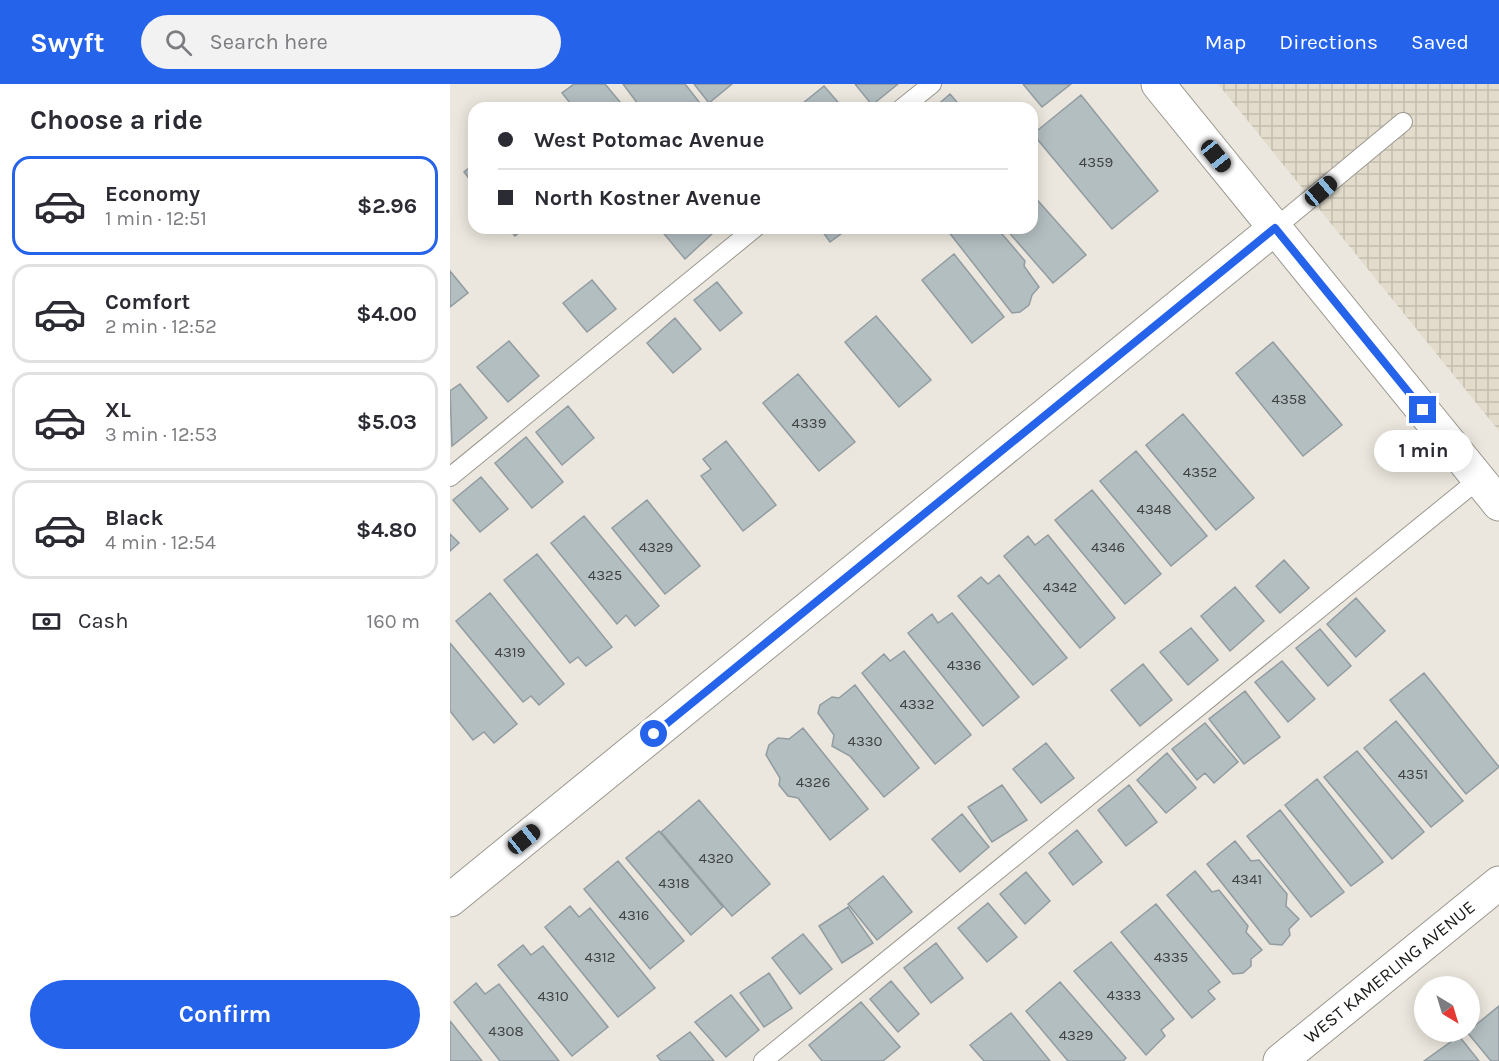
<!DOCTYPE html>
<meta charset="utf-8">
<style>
body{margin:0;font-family:Karla,sans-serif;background:#f2f2f3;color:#2b2b33;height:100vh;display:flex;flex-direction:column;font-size:22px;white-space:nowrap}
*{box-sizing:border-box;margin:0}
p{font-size:20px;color:#7c7c81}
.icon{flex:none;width:33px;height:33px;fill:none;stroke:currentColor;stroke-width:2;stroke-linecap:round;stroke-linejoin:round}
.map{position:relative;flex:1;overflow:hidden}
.details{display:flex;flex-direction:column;background:#fff;width:450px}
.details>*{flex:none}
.guide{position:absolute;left:18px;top:18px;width:570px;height:132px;border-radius:18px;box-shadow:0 3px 15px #0003;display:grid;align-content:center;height:132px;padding:0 30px;background:#fff}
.needle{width:39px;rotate:142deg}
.fabs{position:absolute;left:964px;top:892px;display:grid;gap:12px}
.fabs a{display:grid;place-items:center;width:66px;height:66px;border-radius:50%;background:#fff;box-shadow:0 3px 15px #0003;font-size:30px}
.end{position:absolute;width:27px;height:27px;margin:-14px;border:8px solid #2563eb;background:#fff;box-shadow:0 0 0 3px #fff}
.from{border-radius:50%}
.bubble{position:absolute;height:42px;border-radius:21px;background:#fff;box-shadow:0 3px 15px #0003;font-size:20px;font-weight:700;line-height:42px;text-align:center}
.car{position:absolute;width:18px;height:36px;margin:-18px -9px;border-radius:8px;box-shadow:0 0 4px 2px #0007;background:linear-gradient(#222 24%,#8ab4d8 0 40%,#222 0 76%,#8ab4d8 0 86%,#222 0)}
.guide b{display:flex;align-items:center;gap:21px;height:57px;font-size:22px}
.guide b+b{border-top:2px solid #e1e1e2}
.guide i{width:15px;height:15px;background:#2b2b33}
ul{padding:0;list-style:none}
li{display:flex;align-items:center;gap:18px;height:99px;margin:0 12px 9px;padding:0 18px;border:3px solid #e1e1e2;border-radius:18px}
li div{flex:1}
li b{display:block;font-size:22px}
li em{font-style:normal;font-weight:700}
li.current{border-color:#2563eb}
li>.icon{width:54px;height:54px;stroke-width:1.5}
h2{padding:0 30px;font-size:27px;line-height:72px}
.pay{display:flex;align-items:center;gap:15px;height:66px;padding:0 30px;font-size:22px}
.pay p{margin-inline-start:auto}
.primary-button{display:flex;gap:12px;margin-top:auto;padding:12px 30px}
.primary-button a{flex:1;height:69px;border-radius:36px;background:#2563eb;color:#fff;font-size:24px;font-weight:700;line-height:69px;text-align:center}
header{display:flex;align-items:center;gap:36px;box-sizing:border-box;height:84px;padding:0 30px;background:#2563eb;color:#fff}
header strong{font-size:28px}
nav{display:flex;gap:33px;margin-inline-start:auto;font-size:21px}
.search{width:420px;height:54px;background:#f2f2f3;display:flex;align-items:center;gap:15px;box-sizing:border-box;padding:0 21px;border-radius:33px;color:#7c7c81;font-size:22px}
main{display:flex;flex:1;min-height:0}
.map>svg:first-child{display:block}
.industrial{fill:url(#industrial-grid)}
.building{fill:#b3bec1;stroke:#929ca0;stroke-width:1.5}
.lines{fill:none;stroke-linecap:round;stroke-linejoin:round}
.service-casing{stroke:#9b988f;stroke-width:20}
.minor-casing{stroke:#9b988f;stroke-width:35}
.tertiary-casing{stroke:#9b988f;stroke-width:35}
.service{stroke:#fff;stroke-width:18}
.minor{stroke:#fff;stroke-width:33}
.tertiary{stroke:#fff;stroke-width:33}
.route{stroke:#2563eb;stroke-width:8}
.labels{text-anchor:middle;stroke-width:6;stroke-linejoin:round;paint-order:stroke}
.number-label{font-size:15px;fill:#404241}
.street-label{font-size:18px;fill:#1a1916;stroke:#ebe7de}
</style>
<header>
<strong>Swyft</strong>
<div class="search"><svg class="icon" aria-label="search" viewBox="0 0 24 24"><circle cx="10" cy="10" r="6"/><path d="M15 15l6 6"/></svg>Search here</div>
<nav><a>Map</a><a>Directions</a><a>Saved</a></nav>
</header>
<main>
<section class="details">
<h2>Choose a ride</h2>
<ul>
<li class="current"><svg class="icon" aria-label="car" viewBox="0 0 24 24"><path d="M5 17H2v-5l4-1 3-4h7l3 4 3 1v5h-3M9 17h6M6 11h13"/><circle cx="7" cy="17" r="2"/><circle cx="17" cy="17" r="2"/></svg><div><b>Economy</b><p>1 min · 12:51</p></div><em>$2.96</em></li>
<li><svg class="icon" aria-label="car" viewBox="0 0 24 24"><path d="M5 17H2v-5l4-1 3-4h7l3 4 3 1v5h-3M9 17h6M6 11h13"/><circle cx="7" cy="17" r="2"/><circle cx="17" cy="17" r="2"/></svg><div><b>Comfort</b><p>2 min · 12:52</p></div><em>$4.00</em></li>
<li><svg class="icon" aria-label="car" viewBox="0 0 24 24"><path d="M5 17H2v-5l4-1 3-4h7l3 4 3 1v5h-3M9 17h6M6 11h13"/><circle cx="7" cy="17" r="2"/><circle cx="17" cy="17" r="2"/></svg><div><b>XL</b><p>3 min · 12:53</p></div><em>$5.03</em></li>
<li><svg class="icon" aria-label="car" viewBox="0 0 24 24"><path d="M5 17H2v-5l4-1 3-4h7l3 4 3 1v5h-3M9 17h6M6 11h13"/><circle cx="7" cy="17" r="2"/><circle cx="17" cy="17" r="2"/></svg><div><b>Black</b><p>4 min · 12:54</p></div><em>$4.80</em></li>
</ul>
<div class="pay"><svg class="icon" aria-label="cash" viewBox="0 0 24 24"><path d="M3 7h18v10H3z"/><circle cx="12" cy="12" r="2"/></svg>Cash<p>160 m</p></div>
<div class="primary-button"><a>Confirm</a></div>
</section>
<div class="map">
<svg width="1049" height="977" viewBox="0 0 1049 977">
<defs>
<pattern id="industrial-grid" width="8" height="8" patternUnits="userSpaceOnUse" patternTransform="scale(1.5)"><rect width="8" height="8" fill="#e3dccc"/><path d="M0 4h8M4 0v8" fill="none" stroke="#c2bcae"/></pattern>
</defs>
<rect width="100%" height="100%" fill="#ebe7de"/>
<path class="industrial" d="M 768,0 L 1049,0 L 1049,347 Z"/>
<path class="building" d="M 124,0 L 155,0 L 175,24 L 124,24 L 112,9 Z
M 173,0 L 235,0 L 250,19 L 243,24 L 191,24 Z
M 244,0 L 282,0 L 259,19 Z
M 405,0 L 448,0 L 422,21 Z
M 573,0 L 621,0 L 592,23 Z
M 374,2 L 393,24 L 347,24 Z
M 500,10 L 512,24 L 484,24 Z
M 631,11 L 708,107 L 662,145 L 583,50 Z
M 24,80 L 24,101 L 14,88 Z
M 582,110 L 636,171 L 603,199 L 556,145 L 582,144 Z
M 58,144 L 75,144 L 65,152 Z
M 259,144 L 263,149 L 235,175 L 210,145 Z
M 370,144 L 399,144 L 380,158 Z
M 501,144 L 547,144 L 575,177 L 574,182 L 589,203 L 582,211 L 579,221 L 570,228 L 562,229 L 498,147 Z
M 504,170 L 554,233 L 522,259 L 472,196 Z
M 0,187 L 18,209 L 0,223 Z
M 142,196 L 166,225 L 137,248 L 113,219 Z
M 267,198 L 292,229 L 270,247 L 244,216 Z
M 426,232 L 481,296 L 449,323 L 395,258 Z
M 225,234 L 251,265 L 223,289 L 197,259 Z
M 59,257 L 89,292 L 58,318 L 27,283 Z
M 823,258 L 892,341 L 853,372 L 786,289 Z
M 348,290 L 405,358 L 369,387 L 313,319 Z
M 10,300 L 37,334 L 2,362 L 0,307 Z
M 118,322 L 144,354 L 112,381 L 86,348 Z
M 733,330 L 804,414 L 766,446 L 696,361 Z
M 76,353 L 113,398 L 82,424 L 45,379 Z
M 276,357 L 326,421 L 293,447 L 251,392 L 261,385 L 253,375 Z
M 686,367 L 757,452 L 721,482 L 650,397 Z
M 31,393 L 58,425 L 30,448 L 3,416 Z
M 642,406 L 711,490 L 675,520 L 605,436 Z
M 197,416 L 250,482 L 215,510 L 162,444 Z
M 134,432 L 209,522 L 185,542 L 176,531 L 167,540 L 101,459 Z
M 0,450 L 9,459 L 0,467 Z
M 598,451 L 665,534 L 630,564 L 554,472 L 578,452 L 585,461 Z
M 87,470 L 162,563 L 136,582 L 128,573 L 120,579 L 54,496 Z
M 834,476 L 859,504 L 830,529 L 806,502 Z
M 549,491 L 617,574 L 583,601 L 508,512 L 531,493 L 538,500 Z
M 785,503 L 814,537 L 780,567 L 751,532 Z
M 40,509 L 114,600 L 89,621 L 81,612 L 73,618 L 6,537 Z
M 906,514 L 935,547 L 906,573 L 877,540 Z
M 502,529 L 569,613 L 533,642 L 458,549 L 482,530 L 488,539 Z
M 741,544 L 768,576 L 738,601 L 710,568 Z
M 870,545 L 901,582 L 878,602 L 846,564 Z
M 0,559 L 67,640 L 44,659 L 34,648 L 23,656 L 0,627 Z
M 454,567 L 521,651 L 485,680 L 412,589 L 434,570 L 440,577 Z
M 832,577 L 865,615 L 838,638 L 805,598 Z
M 693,580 L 722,616 L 690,642 L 661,606 Z
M 974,589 L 1049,683 L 1016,710 L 940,616 Z
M 405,601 L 469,684 L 434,713 L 400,672 L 382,662 L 384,651 L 368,629 L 370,621 L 382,613 L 389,614 Z
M 795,607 L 830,653 L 794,680 L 759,635 Z
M 946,637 L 1013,717 L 981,743 L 914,664 Z
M 755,639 L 788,678 L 764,699 L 755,689 L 747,696 L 722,665 Z
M 353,644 L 418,725 L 380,756 L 348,714 L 338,712 L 329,701 L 330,694 L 316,671 L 319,661 L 328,654 L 339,655 Z
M 596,659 L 624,694 L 591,719 L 563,685 Z
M 907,667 L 974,748 L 942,775 L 874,693 Z
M 717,669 L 746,704 L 716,729 L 687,696 Z
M 867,695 L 933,778 L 901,802 L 835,721 Z
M 552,701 L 577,736 L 542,758 L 518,723 Z
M 679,701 L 707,738 L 676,762 L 648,726 Z
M 249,716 L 320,800 L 282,832 L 211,748 Z
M 830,726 L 894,808 L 861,833 L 797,752 Z
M 512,730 L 539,763 L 510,788 L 482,755 Z
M 627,746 L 652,778 L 623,801 L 599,769 Z
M 209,747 L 273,823 L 241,851 L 176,774 Z
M 785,757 L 801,777 L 809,776 L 837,810 L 836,822 L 849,835 L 839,845 L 840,851 L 832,861 L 820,860 L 757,780 Z
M 168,777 L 234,857 L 200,885 L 134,805 Z
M 745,787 L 762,808 L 769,806 L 798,842 L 796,848 L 812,866 L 801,875 L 801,882 L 793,889 L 783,890 L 717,811 Z
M 576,788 L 600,817 L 575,840 L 550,810 Z
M 433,792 L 462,828 L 427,856 L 398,820 Z
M 538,819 L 567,853 L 537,878 L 508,844 Z
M 706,820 L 770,898 L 758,907 L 765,915 L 742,934 L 671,848 Z
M 120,822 L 129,833 L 140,824 L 205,904 L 168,933 L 95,843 Z
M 398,823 L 423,859 L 392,879 L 369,842 Z
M 353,850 L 382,885 L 350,910 L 322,874 Z
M 661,858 L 724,935 L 711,946 L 715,952 L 696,971 L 624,887 Z
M 486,859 L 513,894 L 481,919 L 454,884 Z
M 73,861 L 81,871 L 93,862 L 158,943 L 122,972 L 48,881 Z
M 319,889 L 342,924 L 314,943 L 290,909 Z
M 441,897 L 469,930 L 448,948 L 420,915 Z
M 610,898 L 676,974 L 673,977 L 618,977 L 576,927 Z
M 26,899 L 35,910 L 49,900 L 109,977 L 50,977 L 4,918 Z
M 281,911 L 309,946 L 276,973 L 245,938 Z
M 411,918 L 450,963 L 433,977 L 372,977 L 359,961 Z
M 1049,922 L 1049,977 L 1041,977 L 1017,948 Z
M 561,929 L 600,977 L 534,977 L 520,961 Z
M 0,937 L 32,977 L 0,977 Z
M 240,948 L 264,977 L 211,977 L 207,972 Z
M 1009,952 L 1029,977 L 974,977 Z"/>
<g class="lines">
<g class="service-casing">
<path id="service" d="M 452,24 L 482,0
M 825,144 L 953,38
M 0,393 L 305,144
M 313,977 L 1029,395"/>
</g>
<g class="minor-casing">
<g id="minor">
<path d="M 0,816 L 825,144"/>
<path id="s1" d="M 830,977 L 1049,799"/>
</g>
</g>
<g class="tertiary-casing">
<path id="tertiary" d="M 708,0 L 1049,420"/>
</g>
<use href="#service" class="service"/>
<use href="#minor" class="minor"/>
<use href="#tertiary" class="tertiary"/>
</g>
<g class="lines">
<path class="route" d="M 204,650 L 825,144 L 973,326"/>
</g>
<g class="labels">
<g class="number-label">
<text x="646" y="83">4359</text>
<text x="839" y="320">4358</text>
<text x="359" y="344">4339</text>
<text x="750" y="393">4352</text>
<text x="704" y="430">4348</text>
<text x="206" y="468">4329</text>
<text x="658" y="468">4346</text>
<text x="155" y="496">4325</text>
<text x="610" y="508">4342</text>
<text x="60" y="573">4319</text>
<text x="514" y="586">4336</text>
<text x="467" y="625">4332</text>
<text x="415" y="662">4330</text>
<text x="963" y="695">4351</text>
<text x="363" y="703">4326</text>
<text x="266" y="779">4320</text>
<text x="797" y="800">4341</text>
<text x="224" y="804">4318</text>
<text x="184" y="836">4316</text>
<text x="150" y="878">4312</text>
<text x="721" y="878">4335</text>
<text x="674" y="916">4333</text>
<text x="103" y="917">4310</text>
<text x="56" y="952">4308</text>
<text x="626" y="956">4329</text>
</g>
<g class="street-label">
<text dy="6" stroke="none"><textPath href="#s1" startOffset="141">WEST KAMERLING AVENUE</textPath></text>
</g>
</g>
</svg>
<div class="fabs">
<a><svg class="needle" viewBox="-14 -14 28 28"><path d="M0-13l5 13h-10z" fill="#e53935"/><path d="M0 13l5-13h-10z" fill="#7c7c81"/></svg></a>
</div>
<i class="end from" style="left:204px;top:650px"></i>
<i class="end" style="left:973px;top:326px"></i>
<div class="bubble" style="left:924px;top:346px;width:99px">1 min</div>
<i class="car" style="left:766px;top:72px;rotate:141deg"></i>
<i class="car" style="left:871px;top:107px;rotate:50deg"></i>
<i class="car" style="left:74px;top:755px;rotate:51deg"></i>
<div class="guide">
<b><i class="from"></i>West Potomac Avenue</b>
<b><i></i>North Kostner Avenue</b>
</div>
</div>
</main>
